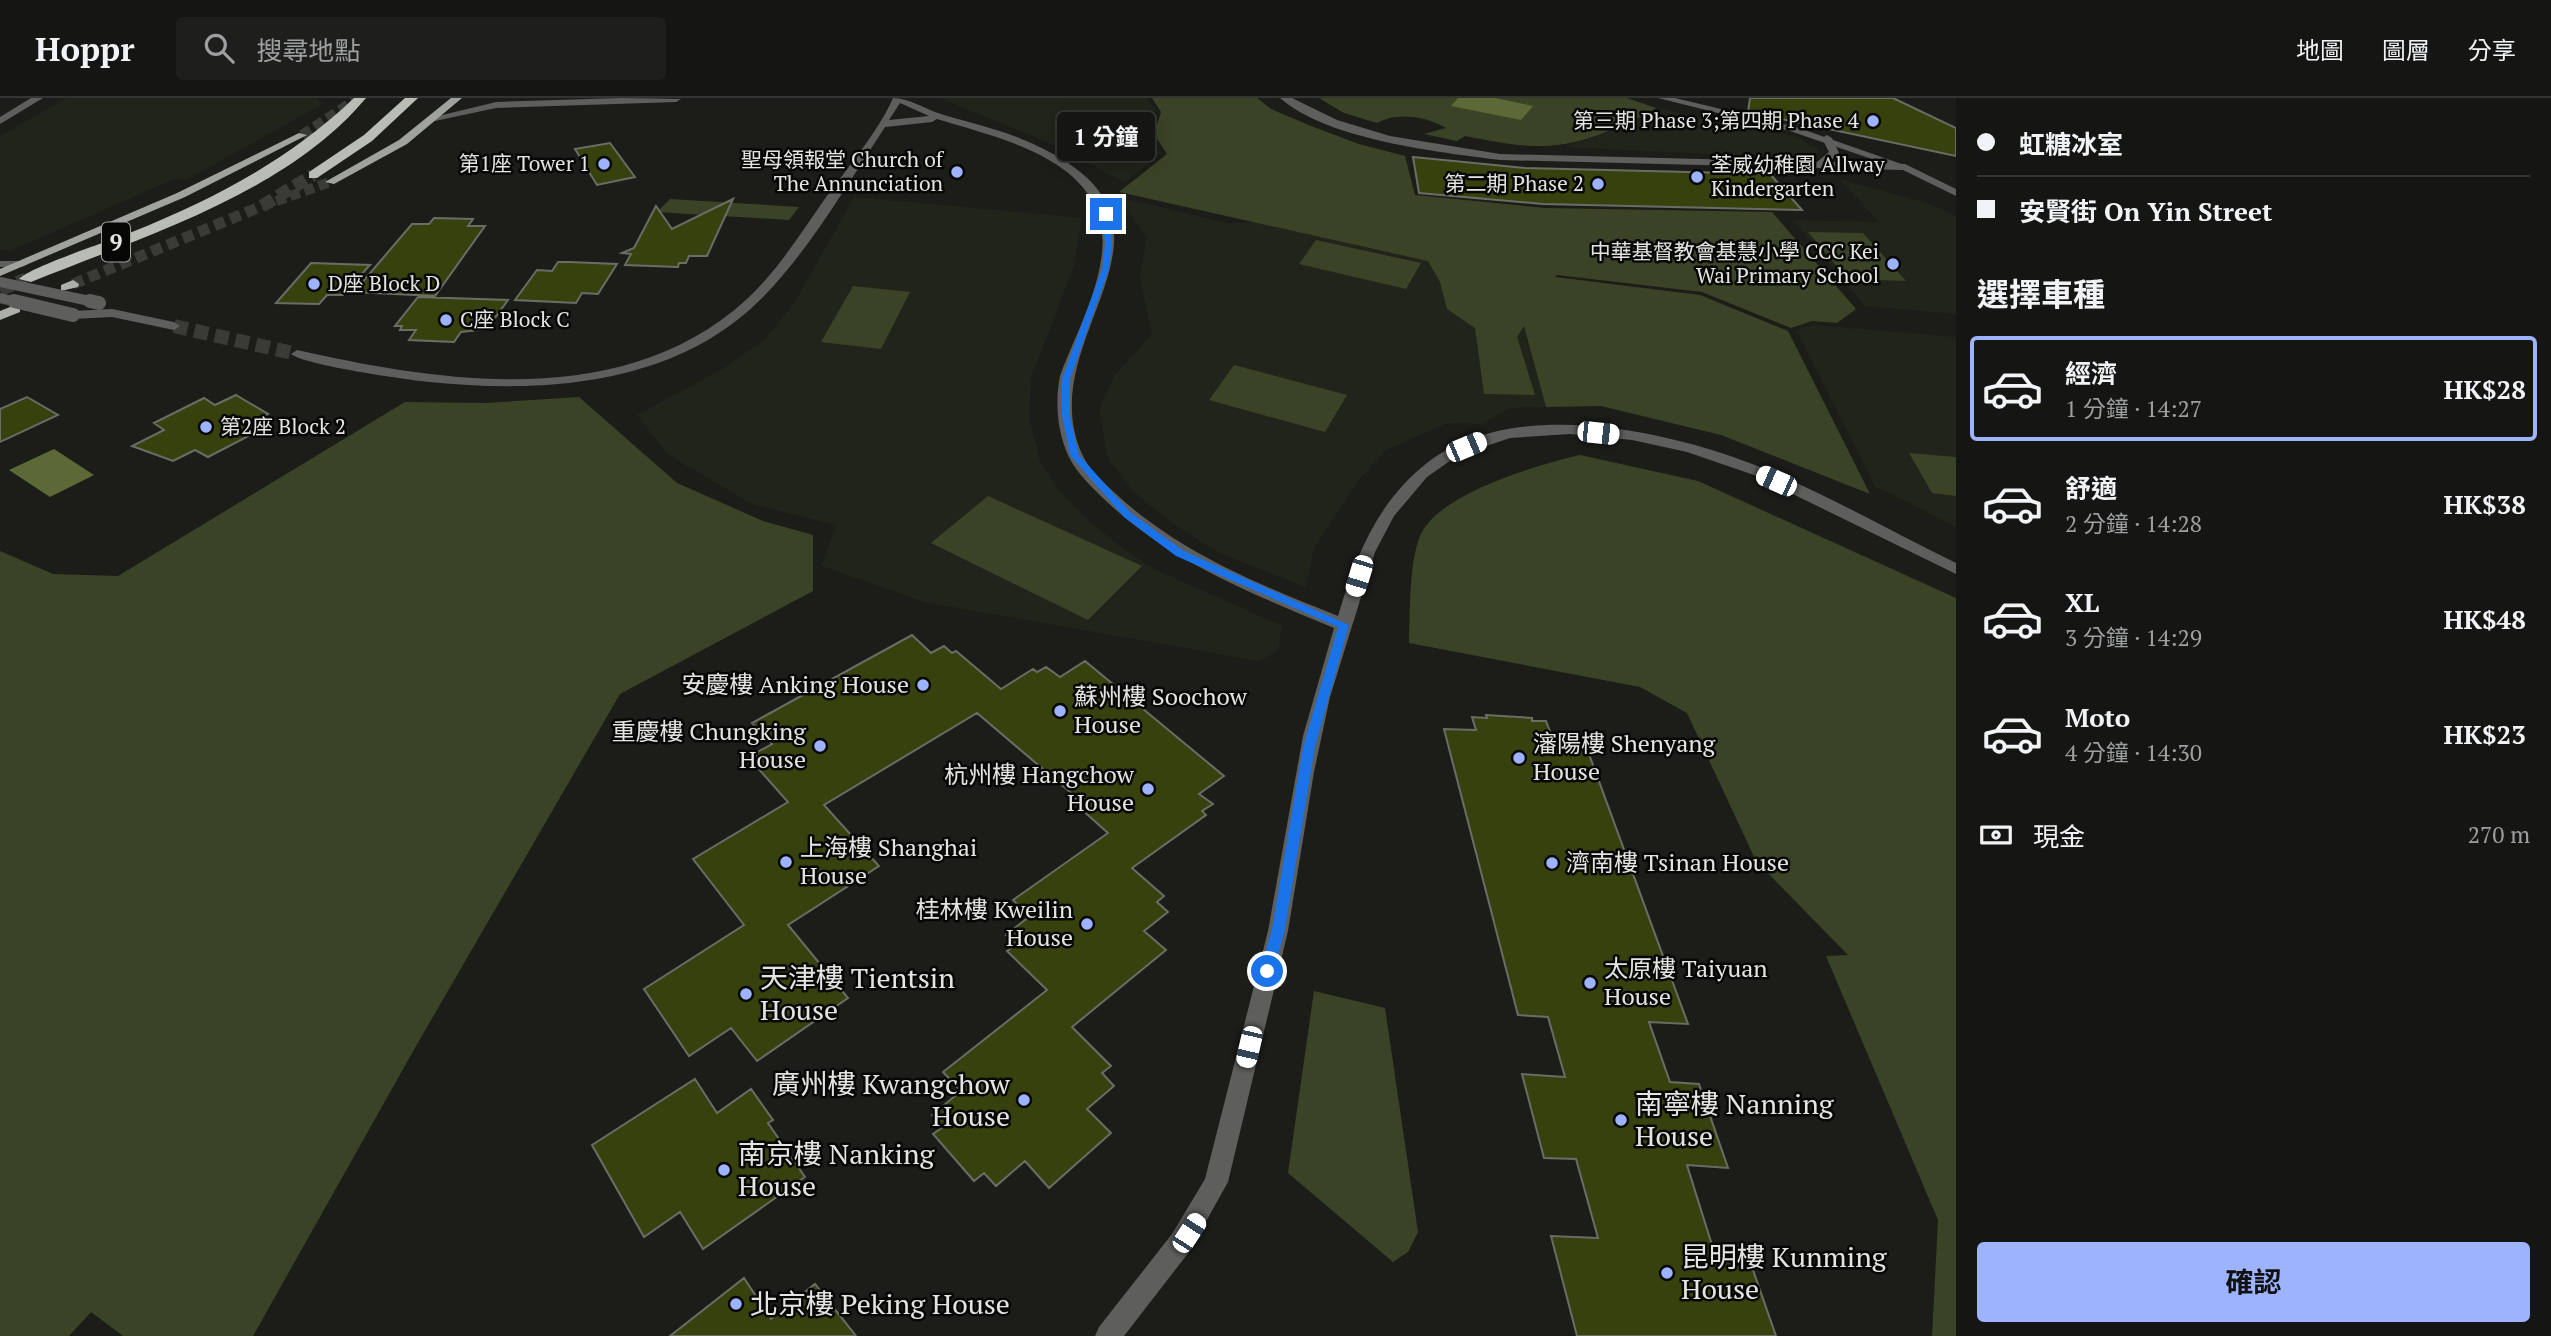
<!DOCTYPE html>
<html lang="zh-TW">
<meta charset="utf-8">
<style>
body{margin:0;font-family:"PT Serif","Noto Sans TC",serif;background:#1e1f1c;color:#f1f3f6;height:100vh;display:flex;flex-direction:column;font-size:26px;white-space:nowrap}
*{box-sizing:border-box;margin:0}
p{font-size:23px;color:#9d9fa0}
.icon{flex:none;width:38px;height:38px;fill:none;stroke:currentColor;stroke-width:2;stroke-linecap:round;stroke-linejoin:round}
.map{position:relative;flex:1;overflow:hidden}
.sheet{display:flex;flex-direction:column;background:#151613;width:595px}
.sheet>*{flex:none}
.banner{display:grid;align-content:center;height:154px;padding:0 21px;background:#151613}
.end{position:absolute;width:32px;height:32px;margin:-16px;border:9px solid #1a73e8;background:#fff;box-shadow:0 0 0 4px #fff}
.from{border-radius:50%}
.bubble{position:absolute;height:49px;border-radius:7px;background:#151613;box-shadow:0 4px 18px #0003,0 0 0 2px #343533;font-size:23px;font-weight:700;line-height:49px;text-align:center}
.car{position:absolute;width:21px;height:42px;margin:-21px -10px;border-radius:9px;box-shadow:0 0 5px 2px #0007;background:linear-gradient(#fff 24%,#345 0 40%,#fff 0 76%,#345 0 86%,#fff 0)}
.banner b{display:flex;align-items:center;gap:24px;height:66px;font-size:26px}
.banner b+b{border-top:2px solid #343533}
.banner i{width:18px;height:18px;background:#f1f3f6}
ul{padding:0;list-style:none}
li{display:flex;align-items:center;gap:21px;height:105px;margin:0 14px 10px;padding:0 7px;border:4px solid transparent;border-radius:7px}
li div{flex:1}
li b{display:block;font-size:26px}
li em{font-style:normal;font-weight:700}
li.selected{border-color:#9eb3fd}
li>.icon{width:63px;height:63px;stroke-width:1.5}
h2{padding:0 21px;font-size:32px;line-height:84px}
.pay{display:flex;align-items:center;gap:18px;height:77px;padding:0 21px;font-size:26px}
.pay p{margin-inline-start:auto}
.button{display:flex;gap:14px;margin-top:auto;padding:14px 21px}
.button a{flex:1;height:80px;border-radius:7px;background:#9eb3fd;color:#111;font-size:28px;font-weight:700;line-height:80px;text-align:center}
header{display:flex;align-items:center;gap:42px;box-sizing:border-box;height:98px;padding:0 35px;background:#151613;border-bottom:2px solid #343533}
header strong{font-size:33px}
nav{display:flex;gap:38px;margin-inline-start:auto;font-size:24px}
.search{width:490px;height:63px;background:#1e1f1c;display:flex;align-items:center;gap:18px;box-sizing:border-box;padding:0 24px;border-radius:7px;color:#9d9fa0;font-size:26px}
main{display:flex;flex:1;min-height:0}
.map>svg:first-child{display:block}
.built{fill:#21241a}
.green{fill:#3b4327}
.water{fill:#5c6937}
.building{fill:#36410e;stroke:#6a6c66;stroke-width:2}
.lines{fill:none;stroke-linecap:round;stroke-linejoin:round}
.tertiary-tunnel{stroke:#3a3b37;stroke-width:14;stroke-dasharray:14 7;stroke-linecap:butt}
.primary-tunnel{stroke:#3a3b37;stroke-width:10;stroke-dasharray:10 5;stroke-linecap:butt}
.trunk-tunnel{stroke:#3a3b37;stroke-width:11;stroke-dasharray:11 6;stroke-linecap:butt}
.motorway-tunnel{stroke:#3a3b37;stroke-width:13;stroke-dasharray:13 6;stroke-linecap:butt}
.minor{fill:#5e5f5c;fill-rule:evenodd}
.tertiary{fill:#5e5f5c;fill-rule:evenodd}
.primary{fill:#a0a29d;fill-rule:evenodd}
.trunk{fill:#adafaa;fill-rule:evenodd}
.motorway{fill:#babcb6;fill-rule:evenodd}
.tertiary-bridge-far1{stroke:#5e5f5c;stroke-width:10}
.tertiary-bridge{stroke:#5e5f5c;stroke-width:14}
.route{fill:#1a73e8}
.poi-dot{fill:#9eb3fd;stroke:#070706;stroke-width:2.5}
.labels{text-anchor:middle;stroke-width:5;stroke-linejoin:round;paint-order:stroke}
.far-poi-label{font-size:21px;fill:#e4e5e2;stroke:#070706;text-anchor:end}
.shield{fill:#070706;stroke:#a2a2a0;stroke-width:2}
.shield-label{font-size:23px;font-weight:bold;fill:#e4e5e2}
.poi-label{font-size:24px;fill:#e4e5e2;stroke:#070706;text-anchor:start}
.near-poi-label{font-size:28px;fill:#e4e5e2;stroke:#070706;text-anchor:start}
</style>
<header>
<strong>Hoppr</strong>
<div class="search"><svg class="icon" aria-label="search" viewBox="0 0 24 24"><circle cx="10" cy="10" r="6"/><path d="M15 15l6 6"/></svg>搜尋地點</div>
<nav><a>地圖</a><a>圖層</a><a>分享</a></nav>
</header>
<main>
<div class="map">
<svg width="1956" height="1238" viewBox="0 0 1956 1238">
<rect width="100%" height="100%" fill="#1c1d19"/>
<path class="built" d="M 67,0 L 316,0 L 323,6 L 186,82 L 174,81 L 10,153 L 0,151 L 0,38 Z
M 941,0 L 1146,0 L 1156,11 L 1148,36 L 1160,55 L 1125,85 L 1063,51 Z
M 1656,10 L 1794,38 L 1817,50 L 1820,55 L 1789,60 L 1564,49 L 1606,35 Z
M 1839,81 L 1927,105 L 1956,118 L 1956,216 L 1865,208 L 1793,122 L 1879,124 Z
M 854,99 L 1082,120 L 1074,168 L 1031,280 L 1029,320 L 1041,366 L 1061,394 L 1090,424 L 1122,450 L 1154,471 L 1282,528 L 1278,553 L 1259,563 L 924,504 L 822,468 L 836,427 L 752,406 L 667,356 L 637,317 L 724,270 L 765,241 L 795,204 Z
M 1118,99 L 1227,125 L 1331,123 L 1509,174 L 1546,309 L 1509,310 L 1483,326 L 1447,325 L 1386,352 L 1358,383 L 1314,450 L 1306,489 L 1217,454 L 1169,423 L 1133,393 L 1108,361 L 1099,311 L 1115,277 L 1152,236 L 1140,179 L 1147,139 Z
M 1813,227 L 1956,239 L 1956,429 L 1875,388 L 1796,232 Z"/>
<path class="green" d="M 1152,0 L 1257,0 L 1271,11 L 1311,28 L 1359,46 L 1405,58 L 1415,97 L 1545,110 L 1772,114 L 1856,211 L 1837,225 L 1812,223 L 1791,230 L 1702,194 L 1557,177 L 1555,179 L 1700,197 L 1788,233 L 1870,396 L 1721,337 L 1601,308 L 1546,309 L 1524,228 L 1517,239 L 1535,297 L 1484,296 L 1475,230 L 1447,211 L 1440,184 L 1428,163 L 1119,94 L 1167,56 L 1154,36 L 1161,14 Z
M 1319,0 L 1627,0 L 1656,10 C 1646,17 1633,21 1622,27 C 1563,55 1529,51 1465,38 L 1457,43 L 1424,36 L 1446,30 C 1426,18 1397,14 1377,25 L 1344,15 Z
M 670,101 L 799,109 L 789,122 L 657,114 Z
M 1808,134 L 1863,135 L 1906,183 L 1848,181 Z
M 1316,142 L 1421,165 L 1406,191 L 1299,166 Z
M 853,188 L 910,194 L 881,251 L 821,244 Z
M 1234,267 L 1347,297 L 1325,334 L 1209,302 Z
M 579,299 L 677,385 L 763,423 L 813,437 L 813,493 L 620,596 L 416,948 L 253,1238 L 123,1238 L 91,1214 L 69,1238 L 0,1238 L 0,453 L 53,476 L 118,478 L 405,304 L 486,305 Z
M 1909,355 L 1956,359 L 1956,398 L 1932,395 Z
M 1580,357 L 1698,383 L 1956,500 L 1956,1238 L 1932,1238 L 1938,1122 L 1826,858 L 1848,857 L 1756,763 L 1687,615 L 1640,589 L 1409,545 C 1410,517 1409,464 1420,438 C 1438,395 1538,367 1580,357 Z
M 988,398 L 1142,468 L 1088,522 L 931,445 Z
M 1314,893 L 1385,910 L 1418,1134 L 1408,1154 L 1393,1164 L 1288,1075 Z"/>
<path class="water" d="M 1458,0 L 1495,0 L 1533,8 L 1521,22 L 1451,8 Z
M 54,351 L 94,377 L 50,399 L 9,372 Z"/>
<path class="building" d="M 1750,0 L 1893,0 L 1956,30 L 1956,58 L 1748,14 Z
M 610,45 L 635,79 L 597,87 L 575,51 Z
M 1413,59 L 1525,70 L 1770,76 L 1802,112 L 1543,106 L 1419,95 Z
M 733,101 L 707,158 L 689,158 L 686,165 L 679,165 L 678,169 L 625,167 L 631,156 L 622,155 L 634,150 L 656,108 L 672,131 Z
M 434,120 L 473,121 L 468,128 L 485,128 L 435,198 L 354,194 L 412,126 L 429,126 Z
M 558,164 L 569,164 L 617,166 L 598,196 L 582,195 L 576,205 L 515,202 L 537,172 L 552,173 Z
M 311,165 L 370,167 L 343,197 L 327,197 L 319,206 L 276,205 Z
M 418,199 L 508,202 L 487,231 L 461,234 L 454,244 L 409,242 L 416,232 L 400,232 L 402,228 L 395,228 Z
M 236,297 L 268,316 L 246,327 L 258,333 L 208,359 L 195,352 L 173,363 L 132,348 L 164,332 L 154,325 L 204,300 L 215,307 Z
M 27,299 L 58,317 L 0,344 L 0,311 Z
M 912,537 L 931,555 L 944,548 L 952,555 L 956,553 L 1001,591 L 1033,571 L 1037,574 L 1046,569 L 1060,579 L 1085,563 L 1224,678 L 1199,696 L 1213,706 L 1202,713 L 1206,717 L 1132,770 L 1164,798 L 1157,804 L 1168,814 L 1144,833 L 1166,852 L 1072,929 L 1111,968 L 1102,975 L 1114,988 L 1087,1011 L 1111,1035 L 1049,1090 L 1025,1063 L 996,1088 L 984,1075 L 974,1083 L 933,1036 L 943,1029 L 932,1017 L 961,993 L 943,974 L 1047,892 L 1007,853 L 1015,847 L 1006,837 L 1030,818 L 1013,802 L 1108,735 L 1072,703 L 1077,700 L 977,615 L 824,707 L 879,768 L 788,827 L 848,900 L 757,963 L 731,930 L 689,958 L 644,891 L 744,827 L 693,761 L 788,704 L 755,667 L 761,663 L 754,656 L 772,646 L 752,625 Z
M 1486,617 L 1532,620 L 1532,623 L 1546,623 L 1551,636 L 1582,637 L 1688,926 L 1649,924 L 1670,984 L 1699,986 L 1728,1070 L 1687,1067 L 1712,1147 L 1745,1149 L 1776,1238 L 1577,1238 L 1551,1138 L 1598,1140 L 1576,1061 L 1544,1060 L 1522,976 L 1565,979 L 1548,919 L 1518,917 L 1444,631 L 1476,632 L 1472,619 L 1487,620 Z
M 695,981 L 717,1015 L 751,991 L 773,1022 L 768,1025 L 805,1079 L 703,1151 L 680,1114 L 644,1139 L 592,1047 Z
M 744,1180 L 771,1221 L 815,1186 L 856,1238 L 670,1238 Z"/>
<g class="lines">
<path class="tertiary-tunnel" d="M 174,228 L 297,256"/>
<path class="primary-tunnel" d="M 302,37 L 358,0
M 262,108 L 330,84"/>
<path class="trunk-tunnel" d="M 73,186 L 262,108"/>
<path class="motorway-tunnel" d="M 262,108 L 313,77
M 0,192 L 26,181"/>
<path class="minor" d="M 31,0 L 43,0 L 0,26 L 0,19 Z
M 621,0 L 681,1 L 676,4 L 496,10 L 435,23 L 430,20 L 496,4 Z
M 1658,0 L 1675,0 L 1796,29 L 1910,69 L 1901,71 L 1790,33 Z
M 0,163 L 22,163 L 28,166 L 22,169 L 0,169 Z"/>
<path class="tertiary" d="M 893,0 C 909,0 923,10 938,15 C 965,24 992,29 1019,40 C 1223,122 1027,234 1082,356 C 1089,372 1104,385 1116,396 C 1180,455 1258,486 1338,518 C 1355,460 1377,404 1427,365 C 1514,297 1672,333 1765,371 C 1830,398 1892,434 1956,465 L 1956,476 L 1754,377 L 1687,354 L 1632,342 L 1570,336 L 1510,340 L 1457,358 L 1427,379 L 1394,418 L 1375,454 L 1330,599 L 1314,674 L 1288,833 L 1228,1084 L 1189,1154 L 1124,1238 L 1095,1238 L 1099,1229 L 1172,1136 L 1205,1081 L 1268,833 L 1303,638 L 1334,530 C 1253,496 1171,464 1106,403 C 1092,389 1076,375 1068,357 C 1057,333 1055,303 1060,278 C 1074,240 1095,202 1101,162 C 1117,65 1006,42 937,21 L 932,24 L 885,29 C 848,85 812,148 765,197 C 679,287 546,296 430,284 C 407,282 304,267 291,256 L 297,252 C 444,285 625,313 747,201 C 777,173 799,138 822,105 C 844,74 879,33 893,0 ZM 900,5 L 929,18 L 889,22 Z
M 1280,0 L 1292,0 L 1337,22 L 1390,38 L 1500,56 L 1817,64 L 1829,54 L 1822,40 L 1827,37 L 1832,40 L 1839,55 L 1829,64 L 1905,66 L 1956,91 L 1956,98 L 1903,72 L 1500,62 C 1438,54 1328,42 1280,0 Z
M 112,211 L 174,224 L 180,228 L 174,232 L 112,219 L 73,221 L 67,217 L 73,213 Z"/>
<path class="primary" d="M 451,0 L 462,0 L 407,46 L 334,86 L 325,84 L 399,42 Z
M 299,35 L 307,37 L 185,99 L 0,178 L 0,171 L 177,95 Z"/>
<path class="trunk" d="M 73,182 L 79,186 L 78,189 L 61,193 L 61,187 Z
M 15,207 L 20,208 L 20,214 L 0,222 L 0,213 Z"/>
<path class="motorway" d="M 354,0 L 366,0 C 287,95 142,139 31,184 L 19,181 C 32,168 110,143 132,134 C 214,101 289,62 354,0 Z
M 405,0 L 418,0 L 372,43 L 317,80 L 309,80 L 309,74 L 364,37 Z"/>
<path class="tertiary-bridge-far1" d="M 0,184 L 99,205
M 0,200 L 21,205"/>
<path class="tertiary-bridge" d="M 14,203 L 73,217
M 90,203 L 99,205"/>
</g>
<path class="route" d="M 1106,113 L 1109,116 L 1112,146 L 1109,171 L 1070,281 L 1070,318 L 1079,357 L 1131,415 L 1184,453 L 1349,527 L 1315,649 L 1285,831 L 1274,873 L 1267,879 L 1260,873 L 1272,831 L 1303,649 L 1338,529 L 1176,458 L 1124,419 L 1070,357 L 1062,318 L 1062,281 L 1102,171 L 1105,146 L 1102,116 Z"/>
<g class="poi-dot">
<circle cx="1873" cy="23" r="7"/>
<circle cx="604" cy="66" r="7"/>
<circle cx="957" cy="74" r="7"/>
<circle cx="1697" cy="79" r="7"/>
<circle cx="1598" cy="86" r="7"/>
<circle cx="1893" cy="166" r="7"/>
<circle cx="314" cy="186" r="7"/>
<circle cx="446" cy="222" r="7"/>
<circle cx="206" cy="329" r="7"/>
<circle cx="923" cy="587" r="7"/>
<circle cx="1060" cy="613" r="7"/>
<circle cx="820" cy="648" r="7"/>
<circle cx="1519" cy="660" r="7"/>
<circle cx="1148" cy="691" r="7"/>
<circle cx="786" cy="764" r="7"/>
<circle cx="1552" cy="765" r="7"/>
<circle cx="1087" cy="826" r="7"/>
<circle cx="1590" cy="885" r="7"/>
<circle cx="746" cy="896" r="7"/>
<circle cx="1024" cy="1002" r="7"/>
<circle cx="1621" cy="1022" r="7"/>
<circle cx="724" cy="1072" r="7"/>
<circle cx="1667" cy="1175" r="7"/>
<circle cx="736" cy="1206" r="7"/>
</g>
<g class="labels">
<g class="far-poi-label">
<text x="1859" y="30">第三期 Phase 3;第四期 Phase 4</text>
<text x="943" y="69">聖母領報堂 Church of<tspan x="943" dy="24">The Annunciation</tspan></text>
<text x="590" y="73">第1座 Tower 1</text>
<text x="1711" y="74" text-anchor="start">荃威幼稚園 Allway<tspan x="1711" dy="24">Kindergarten</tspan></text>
<text x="1584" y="93">第二期 Phase 2</text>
<text x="1879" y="161">中華基督教會基慧小學 CCC Kei<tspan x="1879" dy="24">Wai Primary School</tspan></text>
<text x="328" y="193" text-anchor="start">D座 Block D</text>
<text x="460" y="229" text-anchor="start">C座 Block C</text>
<text x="220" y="336" text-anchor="start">第2座 Block 2</text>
</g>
<rect class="shield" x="102" y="124.5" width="28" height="39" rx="5"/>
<g class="shield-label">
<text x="116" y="152">9</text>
</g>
<g class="poi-label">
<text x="909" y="595" text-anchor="end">安慶樓 Anking House</text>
<text x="1074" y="607">蘇州樓 Soochow<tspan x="1074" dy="28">House</tspan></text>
<text x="806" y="642" text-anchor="end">重慶樓 Chungking<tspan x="806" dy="28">House</tspan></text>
<text x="1533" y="654">瀋陽樓 Shenyang<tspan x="1533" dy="28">House</tspan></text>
<text x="1134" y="685" text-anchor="end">杭州樓 Hangchow<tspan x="1134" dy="28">House</tspan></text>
<text x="800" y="758">上海樓 Shanghai<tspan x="800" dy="28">House</tspan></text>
<text x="1566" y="773">濟南樓 Tsinan House</text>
<text x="1073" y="820" text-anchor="end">桂林樓 Kweilin<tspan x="1073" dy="28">House</tspan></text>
<text x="1604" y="879">太原樓 Taiyuan<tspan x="1604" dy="28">House</tspan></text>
</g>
<g class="near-poi-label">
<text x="760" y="890">天津樓 Tientsin<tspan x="760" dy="32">House</tspan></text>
<text x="1010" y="996" text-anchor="end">廣州樓 Kwangchow<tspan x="1010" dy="32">House</tspan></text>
<text x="1635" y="1016">南寧樓 Nanning<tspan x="1635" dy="32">House</tspan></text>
<text x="738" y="1066">南京樓 Nanking<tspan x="738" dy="32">House</tspan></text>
<text x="1681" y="1169">昆明樓 Kunming<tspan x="1681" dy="32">House</tspan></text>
<text x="750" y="1216">北京樓 Peking House</text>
</g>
</g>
</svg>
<i class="end from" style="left:1267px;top:873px"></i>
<i class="end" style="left:1106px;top:116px"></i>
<div class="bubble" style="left:1057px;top:14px;width:98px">1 分鐘</div>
<i class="car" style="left:1598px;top:335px;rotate:96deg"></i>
<i class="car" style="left:1466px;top:349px;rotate:67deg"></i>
<i class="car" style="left:1776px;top:383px;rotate:294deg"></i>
<i class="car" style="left:1359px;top:478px;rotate:197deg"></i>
<i class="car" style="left:1249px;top:949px;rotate:193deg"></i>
<i class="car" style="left:1189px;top:1135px;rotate:33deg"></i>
</div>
<section class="sheet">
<div class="banner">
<b><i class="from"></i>虹糖冰室</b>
<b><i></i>安賢街 On Yin Street</b>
</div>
<h2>選擇車種</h2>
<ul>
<li class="selected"><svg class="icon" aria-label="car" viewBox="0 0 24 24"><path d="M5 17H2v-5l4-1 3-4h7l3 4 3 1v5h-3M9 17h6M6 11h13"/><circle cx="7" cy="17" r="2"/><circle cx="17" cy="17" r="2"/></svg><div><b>經濟</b><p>1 分鐘 · 14:27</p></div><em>HK$28</em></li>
<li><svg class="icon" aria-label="car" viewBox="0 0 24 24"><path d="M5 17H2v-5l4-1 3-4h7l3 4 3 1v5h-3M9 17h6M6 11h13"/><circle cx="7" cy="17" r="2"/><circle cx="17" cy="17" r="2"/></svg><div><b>舒適</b><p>2 分鐘 · 14:28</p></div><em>HK$38</em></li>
<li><svg class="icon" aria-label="car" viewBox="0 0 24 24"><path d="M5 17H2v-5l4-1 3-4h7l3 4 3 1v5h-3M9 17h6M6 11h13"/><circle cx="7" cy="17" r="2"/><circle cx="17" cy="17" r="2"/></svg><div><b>XL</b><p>3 分鐘 · 14:29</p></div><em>HK$48</em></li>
<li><svg class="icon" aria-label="car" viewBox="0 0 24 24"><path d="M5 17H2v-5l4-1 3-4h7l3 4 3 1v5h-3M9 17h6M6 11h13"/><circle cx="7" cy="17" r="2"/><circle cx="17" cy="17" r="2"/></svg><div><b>Moto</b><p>4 分鐘 · 14:30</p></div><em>HK$23</em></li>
</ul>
<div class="pay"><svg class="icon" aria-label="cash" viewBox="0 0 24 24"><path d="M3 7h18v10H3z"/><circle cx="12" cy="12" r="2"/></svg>現金<p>270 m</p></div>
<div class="button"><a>確認</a></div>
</section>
</main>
